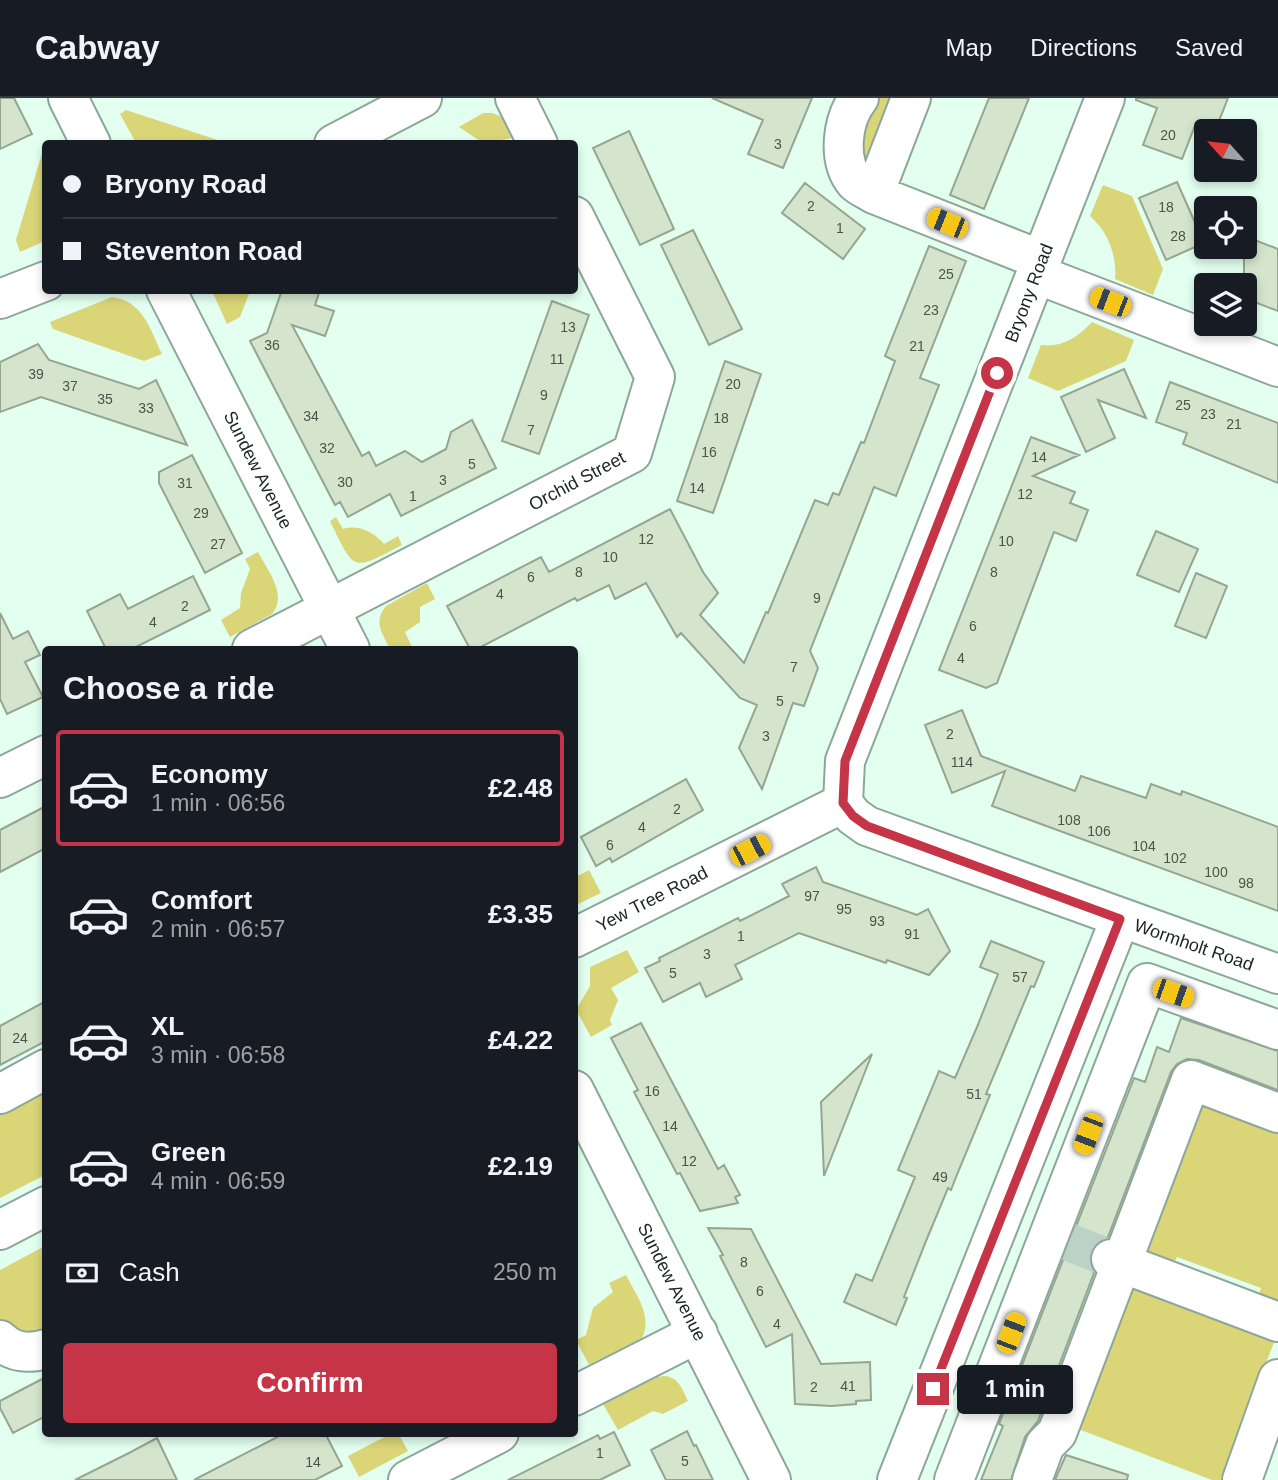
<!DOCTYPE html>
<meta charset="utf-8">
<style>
body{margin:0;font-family:Helvetica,sans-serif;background:#242831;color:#f1f3f6;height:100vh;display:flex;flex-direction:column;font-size:26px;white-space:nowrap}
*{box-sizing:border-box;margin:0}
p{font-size:23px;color:#9ea1a6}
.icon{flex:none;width:38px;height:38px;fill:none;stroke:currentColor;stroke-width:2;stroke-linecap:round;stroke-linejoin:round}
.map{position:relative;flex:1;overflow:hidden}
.details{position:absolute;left:42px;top:548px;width:536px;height:791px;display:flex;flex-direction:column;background:#171b24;border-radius:7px;box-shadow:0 4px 10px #0003}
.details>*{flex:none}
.banner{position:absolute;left:42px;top:42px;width:536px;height:154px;border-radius:7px;box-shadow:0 4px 10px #0003;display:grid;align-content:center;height:154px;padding:0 21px;background:#171b24}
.needle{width:46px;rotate:297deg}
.fabs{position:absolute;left:1194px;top:21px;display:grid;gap:14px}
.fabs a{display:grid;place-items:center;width:63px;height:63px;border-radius:7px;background:#171b24;box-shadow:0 4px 10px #0003;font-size:35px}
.end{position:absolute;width:32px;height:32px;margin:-16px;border:9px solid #c53547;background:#fff;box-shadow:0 0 0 4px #fff}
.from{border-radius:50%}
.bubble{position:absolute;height:49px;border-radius:7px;background:#171b24;box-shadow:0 4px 10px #0003;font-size:23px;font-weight:700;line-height:49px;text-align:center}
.car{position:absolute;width:21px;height:42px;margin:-21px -10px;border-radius:9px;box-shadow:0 0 5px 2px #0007;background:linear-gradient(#f5c518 24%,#345 0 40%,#f5c518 0 76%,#345 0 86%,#f5c518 0)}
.banner b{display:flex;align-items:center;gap:24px;height:66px;font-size:26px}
.banner b+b{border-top:2px solid #363941}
.banner i{width:18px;height:18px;background:#f1f3f6}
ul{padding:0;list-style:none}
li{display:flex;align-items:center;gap:21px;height:116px;margin:0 14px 10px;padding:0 7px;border:4px solid transparent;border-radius:7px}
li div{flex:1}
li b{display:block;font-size:26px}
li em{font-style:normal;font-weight:700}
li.selected{border-color:#c53547}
li>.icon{width:63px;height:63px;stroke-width:1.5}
h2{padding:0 21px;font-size:32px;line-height:84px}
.pay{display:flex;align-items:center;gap:18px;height:77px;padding:0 21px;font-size:26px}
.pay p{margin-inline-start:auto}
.action{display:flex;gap:14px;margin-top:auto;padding:14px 21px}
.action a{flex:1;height:80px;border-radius:7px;background:#c53547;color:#fff;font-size:28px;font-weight:700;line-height:80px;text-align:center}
header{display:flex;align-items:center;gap:42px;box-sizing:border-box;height:98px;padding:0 35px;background:#171b24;border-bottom:2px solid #363941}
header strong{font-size:33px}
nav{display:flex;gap:38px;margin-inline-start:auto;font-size:24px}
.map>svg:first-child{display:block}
.green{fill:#dad577}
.building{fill:#d5e5cd;stroke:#96a58f;stroke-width:2}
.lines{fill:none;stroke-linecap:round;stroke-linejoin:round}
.minor-tunnel{stroke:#bad3c6;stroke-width:38;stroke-dasharray:38 19;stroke-linecap:butt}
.minor-casing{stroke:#8ca79a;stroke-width:42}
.minor{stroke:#fff;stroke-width:38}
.route{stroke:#c53547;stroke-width:9}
.labels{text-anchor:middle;stroke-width:7;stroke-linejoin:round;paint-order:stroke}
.number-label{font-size:14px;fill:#49554b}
.street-label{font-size:18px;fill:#1a2520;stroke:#fff}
</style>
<header>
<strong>Cabway</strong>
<nav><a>Map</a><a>Directions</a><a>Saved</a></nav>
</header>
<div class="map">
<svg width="1278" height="1382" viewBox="0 0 1278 1382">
<rect width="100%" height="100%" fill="#e2fff0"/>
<path class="green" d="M 869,0 L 904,0 L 874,76 L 851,54 Z
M 126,12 L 227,45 L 136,45 L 120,16 Z
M 483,15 L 492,15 L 503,19 L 513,40 L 483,45 L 459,29 Z
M 45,51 L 45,143 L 20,154 L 16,142 L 43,52 Z
M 1103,87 L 1132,98 L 1163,171 L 1153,197 L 1115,181 C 1117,157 1108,134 1090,118 Z
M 212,193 L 250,193 L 240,219 L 227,226 Z
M 112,199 C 143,203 150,231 162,256 L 144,263 L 53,231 L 50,224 Z
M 1092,224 L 1134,242 L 1126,263 L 1058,293 L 1028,280 L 1041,247 C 1062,250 1078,239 1092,224 Z
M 336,419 L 343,431 C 358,426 374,434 384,446 L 398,438 L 402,447 C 352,473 355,475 330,423 Z
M 258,454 C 268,473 288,497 272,516 L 230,539 L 221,522 L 240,510 L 241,495 L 250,471 L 245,461 Z
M 427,485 L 435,501 L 420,509 L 420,524 L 405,534 L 413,551 L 390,551 C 382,535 373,524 386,508 Z
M 589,772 L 601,795 L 574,808 L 574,780 Z
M 627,852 L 639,874 L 611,890 L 618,902 L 610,922 L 612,927 L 591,939 L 576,912 L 590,888 L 590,869 Z
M 45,977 L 45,1077 L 0,1100 L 0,1002 Z
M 1201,998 L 1278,1026 L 1278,1206 L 1258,1199 L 1261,1190 L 1177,1159 L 1173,1167 L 1141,1155 Z
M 45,1148 L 45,1242 L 38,1243 L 2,1224 L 0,1220 L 0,1172 Z
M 626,1177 C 636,1197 653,1218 642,1240 L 589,1267 L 576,1242 L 586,1237 L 593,1210 L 613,1194 L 609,1185 Z
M 1131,1177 L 1278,1234 L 1221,1382 L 1212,1382 L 1073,1329 Z
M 664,1278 C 679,1279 682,1291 688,1303 L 663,1316 L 653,1313 L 618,1332 L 603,1306 L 657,1279 Z
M 392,1335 L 398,1335 L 408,1353 L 359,1379 L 348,1358 Z"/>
<path class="building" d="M 0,0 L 14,0 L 32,36 L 0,51 Z
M 712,0 L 812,0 L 783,70 L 748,56 L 763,22 Z
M 989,0 L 1029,0 L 984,111 L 950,97 Z
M 1136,0 L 1228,0 L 1215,33 L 1196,25 L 1182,61 L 1143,47 L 1157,10 L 1136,2 Z
M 629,33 L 674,131 L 640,147 L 593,50 Z
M 1177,84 L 1204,145 L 1166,162 L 1139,100 Z
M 805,85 L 865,131 L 843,161 L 782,115 Z
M 693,132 L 742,231 L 709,247 L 661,147 Z
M 1244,138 L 1278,151 L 1278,213 L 1244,200 Z
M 929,148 L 966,163 L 920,280 L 939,287 L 896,398 L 874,389 L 810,553 L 818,570 L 804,608 L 793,605 L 762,691 L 739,650 L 757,607 L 740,600 L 681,535 L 677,539 L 646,485 L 615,501 L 609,487 L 577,503 L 575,500 L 477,551 L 470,551 L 447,508 L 541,459 L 549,474 L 670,411 L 703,474 L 718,495 L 700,517 L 744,565 L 766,514 L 768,515 L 815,402 L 828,407 L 833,395 L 839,397 L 861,344 L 864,345 L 895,263 L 885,258 Z
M 282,192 L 320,192 L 315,207 L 334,213 L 325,238 L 292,227 L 362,358 L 369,354 L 376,368 L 405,353 L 422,364 L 446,351 L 451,334 L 472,322 L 496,370 L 401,418 L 390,396 L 348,419 L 340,404 L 335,407 L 250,243 L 267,235 Z
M 552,203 L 589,217 L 539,356 L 502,343 Z
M 38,246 L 49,262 L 139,291 L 156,282 L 187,347 L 41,299 L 0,314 L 0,264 Z
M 725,263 L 761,276 L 713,415 L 677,403 Z
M 1124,271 L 1146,320 L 1098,302 L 1115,340 L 1086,354 L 1061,299 Z
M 1170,284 L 1278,325 L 1278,385 L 1183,346 L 1187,335 L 1156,324 Z
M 1031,339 L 1079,357 L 1033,378 L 1075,394 L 1070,405 L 1088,412 L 1076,443 L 1054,434 L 997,585 L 986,590 L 939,572 Z
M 192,357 L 242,455 L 205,475 L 159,385 L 159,374 Z
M 1156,433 L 1198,451 L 1179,494 L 1137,477 Z
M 1196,475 L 1227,488 L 1206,540 L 1175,528 Z
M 193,478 L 210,512 L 132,551 L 106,551 L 87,513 L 120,496 L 128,511 Z
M 0,515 L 13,541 L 28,533 L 40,557 L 25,564 L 43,599 L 7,616 L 0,601 Z
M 962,612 L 981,658 L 1037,679 L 1075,693 L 1081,678 L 1146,700 L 1151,686 L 1181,697 L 1182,693 L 1278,729 L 1278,813 L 992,708 L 1005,673 L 952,695 L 925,627 Z
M 686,681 L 703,712 L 612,764 L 610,760 L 596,768 L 581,739 Z
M 46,708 L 46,750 L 0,774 L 0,732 Z
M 816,769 L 823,784 L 917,817 L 928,811 L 950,853 L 929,877 L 887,862 L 886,865 L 799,835 L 735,867 L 742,881 L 706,899 L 700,885 L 663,904 L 645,870 L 660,863 L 659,860 L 738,820 L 740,823 L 789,798 L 782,786 Z
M 991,843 L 1044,864 L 1034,889 L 1031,888 L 1009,941 L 986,996 L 990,997 L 956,1079 L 951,1092 L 948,1090 L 926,1143 L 904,1199 L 907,1200 L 896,1227 L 844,1204 L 856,1176 L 872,1183 L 915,1079 L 898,1072 L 939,973 L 955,980 L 977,929 L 998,876 L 980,869 Z
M 46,903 L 46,943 L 0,967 L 0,928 Z
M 1181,920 L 1278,953 L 1278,992 L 1199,962 L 1187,961 L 1177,966 L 1171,974 L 1108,1139 L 1098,1144 L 1091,1153 L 1089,1164 L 1094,1175 L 1038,1323 L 1025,1339 L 1011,1382 L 981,1382 L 1003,1328 L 999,1326 L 1134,980 L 1145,984 L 1157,949 L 1169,954 Z
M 641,925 L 718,1071 L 724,1067 L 740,1097 L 735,1099 L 738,1105 L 700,1113 L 680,1075 L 677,1076 L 634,994 L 638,992 L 611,940 Z
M 872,956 L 824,1078 L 821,1004 Z
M 708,1130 L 751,1131 L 821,1266 L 870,1264 L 871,1302 L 856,1303 L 856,1306 L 832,1308 L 795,1306 L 792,1236 L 766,1249 L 720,1158 L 723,1157 Z
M 46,1279 L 46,1318 L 13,1335 L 0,1310 L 0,1303 Z
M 687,1333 L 694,1348 L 696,1347 L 713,1382 L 666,1382 L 651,1352 Z
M 614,1334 L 630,1367 L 600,1382 L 508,1382 L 598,1337 L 600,1341 Z
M 285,1335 L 325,1335 L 342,1368 L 315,1382 L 194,1382 Z
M 157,1340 L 177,1382 L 75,1382 L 129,1355 Z
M 1066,1357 L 1128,1377 L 1127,1382 L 1055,1382 Z"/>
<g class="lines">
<path class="minor-tunnel" d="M 1069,1144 L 1111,1161"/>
<g class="minor-casing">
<path id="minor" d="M 68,0 L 91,46
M 515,0 L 538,46
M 859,0 C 842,21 837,62 855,84 C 860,89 868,92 874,96 L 1041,162
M 334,46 L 422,0
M 874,96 L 911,0
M 1036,176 L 1278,269
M 166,192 L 350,551
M 0,201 L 46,183
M 252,551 L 632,355 L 655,279 L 574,118
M 0,680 L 46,657
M 843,705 L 845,663 L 1105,0
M 843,705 L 853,718 L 867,728 L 1278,876
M 574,840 L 843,705
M 574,992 L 771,1382
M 0,996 L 46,971
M 0,1132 L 46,1108
M 1111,1161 L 1278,1224
M 0,1242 C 12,1255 29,1256 46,1251
M 574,1298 L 698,1235
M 408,1382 L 499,1335
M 897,1382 L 1120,821
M 954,1382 L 1147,885 L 1278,932
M 1032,1382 L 1045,1347 L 1057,1335 L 1191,982 L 1278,1015
M 1242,1382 L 1278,1281"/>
</g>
<use href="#minor" class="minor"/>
</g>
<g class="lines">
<path class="route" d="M 933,1291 L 1120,821 L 867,728 L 853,718 L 843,705 L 845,663 L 997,275"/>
</g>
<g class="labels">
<g class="number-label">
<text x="1168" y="42">20</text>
<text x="778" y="51">3</text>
<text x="811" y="113">2</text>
<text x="1166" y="114">18</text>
<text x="840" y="135">1</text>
<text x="1178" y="143">28</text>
<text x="946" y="181">25</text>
<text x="931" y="217">23</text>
<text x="568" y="234">13</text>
<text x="272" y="252">36</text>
<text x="917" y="253">21</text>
<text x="557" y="266">11</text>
<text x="36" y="281">39</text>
<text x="733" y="291">20</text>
<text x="70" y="293">37</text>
<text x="544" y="302">9</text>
<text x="105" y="306">35</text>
<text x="1183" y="312">25</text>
<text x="146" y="315">33</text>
<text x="1208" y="321">23</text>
<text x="311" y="323">34</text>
<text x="721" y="325">18</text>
<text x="1234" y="331">21</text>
<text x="531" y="337">7</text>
<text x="327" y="355">32</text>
<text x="709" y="359">16</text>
<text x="1039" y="364">14</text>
<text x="472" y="371">5</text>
<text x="443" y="387">3</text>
<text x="345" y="389">30</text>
<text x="185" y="390">31</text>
<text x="697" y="395">14</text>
<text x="1025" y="401">12</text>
<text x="413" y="403">1</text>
<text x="201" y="420">29</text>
<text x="646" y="446">12</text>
<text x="1006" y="448">10</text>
<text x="218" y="451">27</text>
<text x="610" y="464">10</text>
<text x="579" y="479">8</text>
<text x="994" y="479">8</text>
<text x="531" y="484">6</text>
<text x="500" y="501">4</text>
<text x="817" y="505">9</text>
<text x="185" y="513">2</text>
<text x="153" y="529">4</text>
<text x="973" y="533">6</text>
<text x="961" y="565">4</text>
<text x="794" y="574">7</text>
<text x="780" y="608">5</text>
<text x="950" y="641">2</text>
<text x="766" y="643">3</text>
<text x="962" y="669">114</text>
<text x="677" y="716">2</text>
<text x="1069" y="727">108</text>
<text x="642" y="734">4</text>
<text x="1099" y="738">106</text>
<text x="610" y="752">6</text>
<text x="1144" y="753">104</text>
<text x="1175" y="765">102</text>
<text x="1216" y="779">100</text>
<text x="1246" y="790">98</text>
<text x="812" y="803">97</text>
<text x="844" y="816">95</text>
<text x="877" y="828">93</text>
<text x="912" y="841">91</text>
<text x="741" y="843">1</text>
<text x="707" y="861">3</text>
<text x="673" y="880">5</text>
<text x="1020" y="884">57</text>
<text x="20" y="945">24</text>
<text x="652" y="998">16</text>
<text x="974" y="1001">51</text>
<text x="670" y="1033">14</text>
<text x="689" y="1068">12</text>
<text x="940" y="1084">49</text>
<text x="744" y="1169">8</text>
<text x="760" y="1198">6</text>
<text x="777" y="1231">4</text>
<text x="848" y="1293">41</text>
<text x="814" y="1294">2</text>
<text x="600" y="1360">1</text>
<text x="685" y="1368">5</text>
<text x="313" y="1369">14</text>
</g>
<g class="street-label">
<text transform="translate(1029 195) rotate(-69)" y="6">Bryony Road</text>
<text transform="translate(258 372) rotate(63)" y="6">Sundew Avenue</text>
<text transform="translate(577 383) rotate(-28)" y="6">Orchid Street</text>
<text transform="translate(652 801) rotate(-27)" y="6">Yew Tree Road</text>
<text transform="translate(1194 847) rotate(19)" y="6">Wormholt Road</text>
<text transform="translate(672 1184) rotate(63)" y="6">Sundew Avenue</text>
</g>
</g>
</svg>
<div class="fabs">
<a><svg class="needle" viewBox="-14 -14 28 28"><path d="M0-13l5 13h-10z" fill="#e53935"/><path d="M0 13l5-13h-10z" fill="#9ea1a6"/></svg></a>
<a><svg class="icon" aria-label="locate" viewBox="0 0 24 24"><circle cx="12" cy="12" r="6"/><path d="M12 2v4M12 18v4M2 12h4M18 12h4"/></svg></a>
<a><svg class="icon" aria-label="layers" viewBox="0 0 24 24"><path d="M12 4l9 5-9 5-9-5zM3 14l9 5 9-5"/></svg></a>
</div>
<i class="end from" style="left:997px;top:275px"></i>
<i class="end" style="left:933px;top:1291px"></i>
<div class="bubble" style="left:957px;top:1267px;width:116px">1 min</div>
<i class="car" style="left:947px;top:125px;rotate:292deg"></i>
<i class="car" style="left:1110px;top:204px;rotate:291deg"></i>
<i class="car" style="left:750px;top:752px;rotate:63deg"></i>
<i class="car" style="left:1173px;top:895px;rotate:109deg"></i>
<i class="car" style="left:1088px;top:1036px;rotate:201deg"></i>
<i class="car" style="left:1011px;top:1235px;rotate:21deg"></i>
<div class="banner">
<b><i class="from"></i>Bryony Road</b>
<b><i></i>Steventon Road</b>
</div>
<section class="details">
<h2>Choose a ride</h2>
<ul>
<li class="selected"><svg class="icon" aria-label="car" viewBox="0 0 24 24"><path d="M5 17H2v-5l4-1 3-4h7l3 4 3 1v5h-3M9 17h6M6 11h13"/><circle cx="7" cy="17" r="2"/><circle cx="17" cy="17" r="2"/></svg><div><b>Economy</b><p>1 min · 06:56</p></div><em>£2.48</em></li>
<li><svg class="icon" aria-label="car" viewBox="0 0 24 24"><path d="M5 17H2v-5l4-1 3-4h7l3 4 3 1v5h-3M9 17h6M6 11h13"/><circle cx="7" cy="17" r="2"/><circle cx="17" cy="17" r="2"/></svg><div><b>Comfort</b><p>2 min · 06:57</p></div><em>£3.35</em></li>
<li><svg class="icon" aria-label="car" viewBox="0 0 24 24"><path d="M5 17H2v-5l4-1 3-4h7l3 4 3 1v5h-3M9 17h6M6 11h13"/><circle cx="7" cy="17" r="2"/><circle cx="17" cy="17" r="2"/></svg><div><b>XL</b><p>3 min · 06:58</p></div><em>£4.22</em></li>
<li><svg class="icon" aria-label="car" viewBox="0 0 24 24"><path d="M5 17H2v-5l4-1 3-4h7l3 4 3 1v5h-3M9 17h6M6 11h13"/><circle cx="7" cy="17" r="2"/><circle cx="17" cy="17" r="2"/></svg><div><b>Green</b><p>4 min · 06:59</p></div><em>£2.19</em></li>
</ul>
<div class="pay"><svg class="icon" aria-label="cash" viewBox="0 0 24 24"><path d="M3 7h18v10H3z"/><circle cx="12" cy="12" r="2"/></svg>Cash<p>250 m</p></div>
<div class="action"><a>Confirm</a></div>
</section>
</div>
